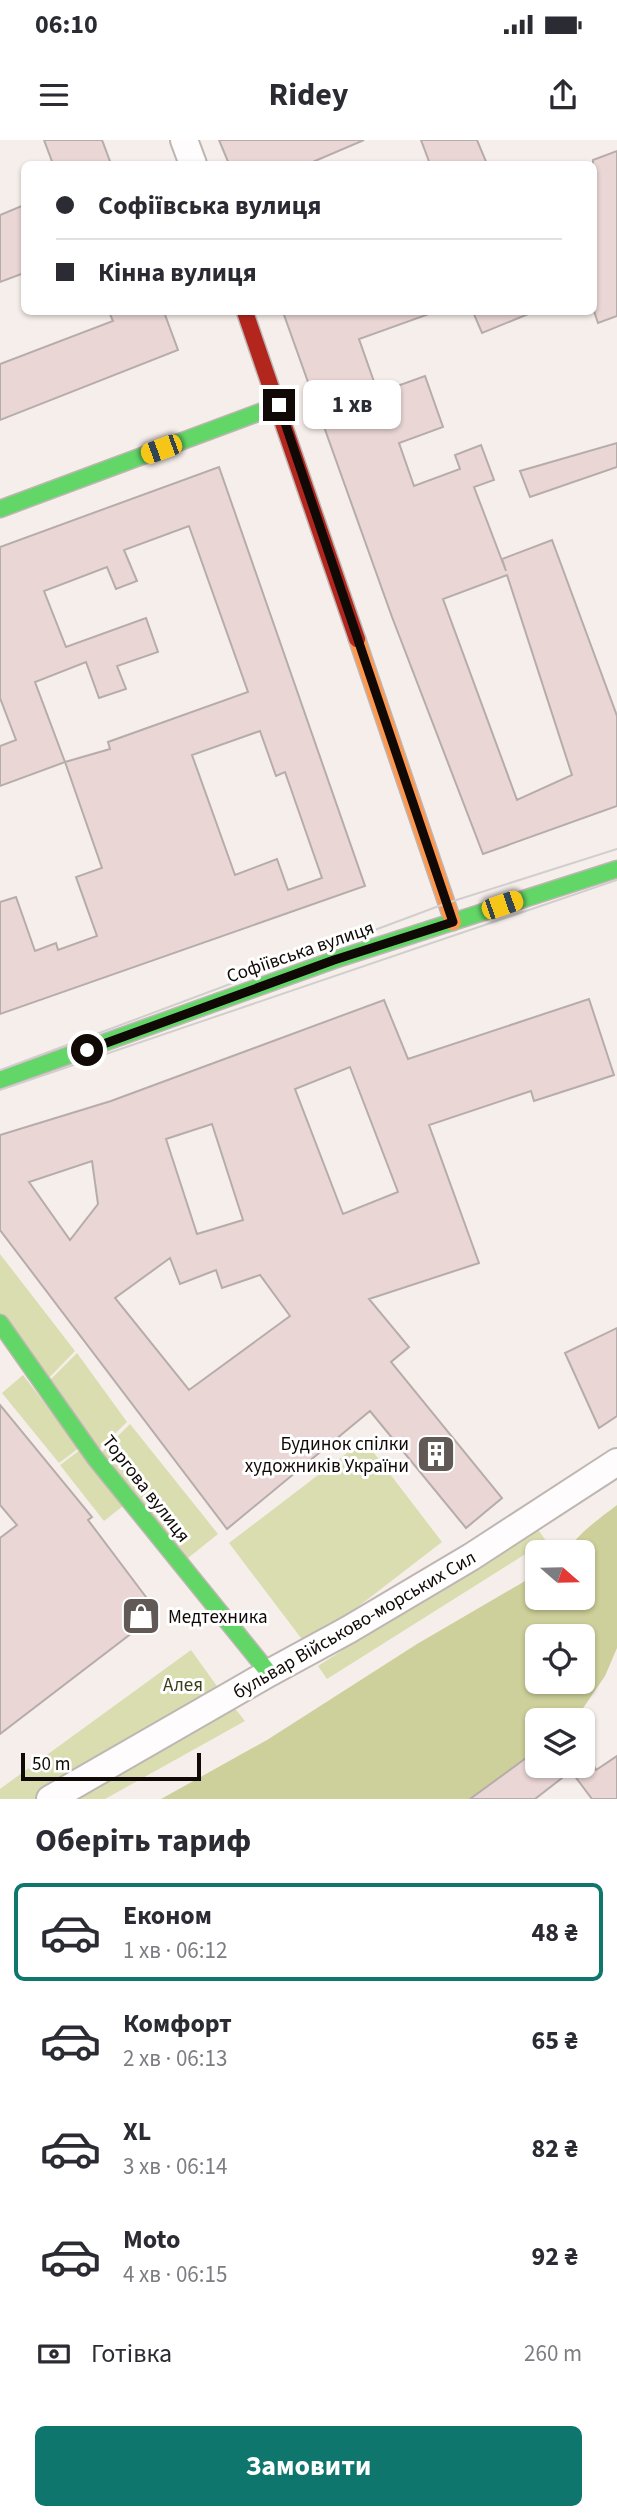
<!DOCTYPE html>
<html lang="uk">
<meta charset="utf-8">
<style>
body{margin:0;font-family:"Source Sans 3",sans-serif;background:#f2f2f3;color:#2b2b33;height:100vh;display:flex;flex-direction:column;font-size:26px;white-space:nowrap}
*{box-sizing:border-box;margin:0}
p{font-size:23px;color:#7c7c81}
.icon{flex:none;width:38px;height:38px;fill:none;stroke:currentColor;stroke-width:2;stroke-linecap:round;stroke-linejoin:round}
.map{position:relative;height:1659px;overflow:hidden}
.details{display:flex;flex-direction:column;background:#fff;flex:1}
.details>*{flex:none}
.hud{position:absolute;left:21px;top:21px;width:576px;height:154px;border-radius:10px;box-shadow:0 2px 5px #0004;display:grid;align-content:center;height:154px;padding:0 35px;background:#fff}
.needle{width:46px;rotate:110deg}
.controls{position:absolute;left:525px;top:1400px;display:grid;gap:14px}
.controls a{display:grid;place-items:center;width:70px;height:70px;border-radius:10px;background:#fff;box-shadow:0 2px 5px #0004;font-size:35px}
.scale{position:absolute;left:21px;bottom:18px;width:180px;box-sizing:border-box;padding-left:7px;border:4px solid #110906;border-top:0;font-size:19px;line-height:24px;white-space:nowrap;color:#110906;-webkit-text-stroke:5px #fff;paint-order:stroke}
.end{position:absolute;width:32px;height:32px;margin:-16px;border:9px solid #110906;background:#fff;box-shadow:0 0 0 4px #fff}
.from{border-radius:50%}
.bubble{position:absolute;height:49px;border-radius:10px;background:#fff;box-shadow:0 2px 5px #0004;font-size:23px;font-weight:700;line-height:49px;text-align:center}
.car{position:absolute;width:21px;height:42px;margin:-21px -10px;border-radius:9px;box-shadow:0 0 5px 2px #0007;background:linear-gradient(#f5c518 24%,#345 0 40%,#f5c518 0 76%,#345 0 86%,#f5c518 0)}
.hud b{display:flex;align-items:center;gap:24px;height:66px;font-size:26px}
.hud b+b{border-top:2px solid #e1e1e2}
.hud i{width:18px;height:18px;background:#2b2b33}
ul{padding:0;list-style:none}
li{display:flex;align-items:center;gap:21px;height:98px;margin:0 14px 10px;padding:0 21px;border:4px solid transparent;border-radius:10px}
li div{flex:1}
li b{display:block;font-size:26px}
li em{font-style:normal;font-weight:700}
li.active{border-color:#0f766e}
li>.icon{width:63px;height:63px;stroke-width:1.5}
h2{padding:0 35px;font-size:32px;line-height:84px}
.pay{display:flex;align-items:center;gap:18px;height:77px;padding:0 35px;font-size:26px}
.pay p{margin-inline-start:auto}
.button{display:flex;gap:14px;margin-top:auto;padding:14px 35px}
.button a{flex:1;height:80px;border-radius:10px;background:#0f766e;color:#fff;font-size:28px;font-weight:700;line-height:80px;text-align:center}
.status{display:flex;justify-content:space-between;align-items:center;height:49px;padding:0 35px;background:#fff;direction:ltr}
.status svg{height:19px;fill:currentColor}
header{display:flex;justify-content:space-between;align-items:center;height:91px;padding:0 35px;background:#fff;font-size:32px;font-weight:700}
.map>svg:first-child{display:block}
.green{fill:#daddaf}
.forest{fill:#cdd09a;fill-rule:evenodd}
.building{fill:#e9d6d5;stroke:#b6adab;stroke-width:2;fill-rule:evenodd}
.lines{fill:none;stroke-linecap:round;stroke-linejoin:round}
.street-casing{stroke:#beb6b2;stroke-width:30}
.fast-casing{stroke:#beb6b2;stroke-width:19}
.slow-casing{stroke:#beb6b2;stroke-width:19}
.jam-casing{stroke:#beb6b2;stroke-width:19}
.street{stroke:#fefcfc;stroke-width:26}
.fast{stroke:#63d668;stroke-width:16}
.slow{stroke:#ff974d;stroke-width:16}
.jam{stroke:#b3261e;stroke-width:16}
.tram{stroke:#d1cfce;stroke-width:2}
.route{stroke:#110906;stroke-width:9}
.labels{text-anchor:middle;stroke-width:6;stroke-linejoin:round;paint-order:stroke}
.street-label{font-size:19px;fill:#110906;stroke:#fff}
.poi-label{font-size:19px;fill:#110906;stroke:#fff;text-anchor:end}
.park-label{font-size:19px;fill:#3b4018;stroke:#fff}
</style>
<div class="status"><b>06:10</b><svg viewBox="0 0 49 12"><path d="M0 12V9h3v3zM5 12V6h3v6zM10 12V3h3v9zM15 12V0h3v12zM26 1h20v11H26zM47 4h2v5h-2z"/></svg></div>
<header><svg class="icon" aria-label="menu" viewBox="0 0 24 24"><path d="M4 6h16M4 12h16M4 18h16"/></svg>Ridey<svg class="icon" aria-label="share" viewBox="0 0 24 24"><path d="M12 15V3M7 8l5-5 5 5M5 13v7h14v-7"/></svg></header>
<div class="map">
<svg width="617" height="1659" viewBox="0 0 617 1659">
<rect width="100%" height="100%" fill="#f6eeea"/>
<path class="green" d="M 0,1114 L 75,1211 L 43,1244 L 0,1180 Z
M 77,1213 L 127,1282 L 94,1314 L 44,1246 Z
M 23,1235 L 79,1308 L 59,1323 L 2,1253 Z
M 130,1284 L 218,1394 L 183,1422 L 97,1317 Z
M 364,1300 L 442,1402 L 307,1506 L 229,1403 Z
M 80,1310 L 123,1366 L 104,1381 L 60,1325 Z
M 535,1385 L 546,1401 L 327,1539 L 318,1526 Z
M 191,1510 L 219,1549 L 34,1659 L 0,1659 L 0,1649 Z
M 229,1561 L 245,1581 L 105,1659 L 62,1659 Z"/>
<path class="forest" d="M 617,1365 L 617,1508 L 605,1536 L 575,1580 L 537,1580 L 537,1610 L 488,1646 L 485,1659 L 161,1659 L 267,1600 L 417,1504 L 537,1434 L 537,1458 L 583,1458 L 583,1412 L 567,1412 C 577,1394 600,1378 617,1365 ZM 537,1496 L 583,1496 L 583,1542 L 537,1542 Z"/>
<path class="building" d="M 44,0 L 102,0 L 111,24 L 53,24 Z
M 219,0 L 364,0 L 308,24 L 229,24 Z
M 421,0 L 477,0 L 487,24 L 430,24 Z
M 617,11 L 617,176 L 598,183 L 593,168 L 593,20 Z
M 24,65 L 24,133 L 0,142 L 0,75 Z
M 109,172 L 164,172 L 178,210 L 0,280 L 0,224 L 113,181 Z
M 283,172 L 428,172 L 429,174 L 359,199 L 378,253 L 425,236 L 443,287 L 399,303 L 414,346 L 460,329 L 455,315 L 481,305 L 494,340 L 474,347 L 506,431 L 502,419 L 552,400 L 617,576 L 617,666 L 483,714 L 392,477 ZM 507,435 L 572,635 L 517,660 L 443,459 Z
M 473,172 L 533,172 L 482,193 Z
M 617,303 L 617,327 L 530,357 L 520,331 Z
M 219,327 L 365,746 L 0,874 L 0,762 L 16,757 L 35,811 L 56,803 L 58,810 L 97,796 L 76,737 L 102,728 L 65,622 L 0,646 L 0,606 L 16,600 L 0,558 L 0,407 ZM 189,386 L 248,552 L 108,602 L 110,609 L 65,622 L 35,542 L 86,522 L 99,558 L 126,549 L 117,526 L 158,512 L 146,478 L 66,507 L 44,451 L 107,427 L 116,449 L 137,441 L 124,410 ZM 260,591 L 276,636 L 285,632 L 322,738 L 288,750 L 277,719 L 235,735 L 192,615 Z
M 589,859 L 614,935 L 534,961 L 531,951 L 429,985 L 479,1123 L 369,1159 L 409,1207 L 391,1222 L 502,1358 L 466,1388 L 370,1271 L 227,1389 L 0,1090 L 0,995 L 111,961 L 384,860 L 408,919 ZM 350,927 L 398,1052 L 343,1074 L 295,949 ZM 212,984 L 243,1080 L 197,1094 L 166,999 ZM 92,1021 L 98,1064 L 70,1100 L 29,1042 ZM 170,1118 L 180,1144 L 216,1130 L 222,1148 L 260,1135 L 290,1176 L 189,1250 L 115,1158 Z
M 617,1188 L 617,1276 L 599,1288 L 565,1213 Z
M 0,1265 L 92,1377 L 88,1380 L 158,1473 L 0,1594 L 0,1398 L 17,1385 L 0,1365 Z
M 537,1610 L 537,1626 L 594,1626 L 596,1630 L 617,1616 L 617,1659 L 592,1659 L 571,1631 L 535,1659 L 470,1659 Z"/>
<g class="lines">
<g class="street-casing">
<path id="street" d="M 184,0 L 193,24
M 50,1659 L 269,1533 L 348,1490 L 471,1417 L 617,1322"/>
</g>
<g class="fast-casing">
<path id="fast" d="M 0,369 L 279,265
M 0,940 L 334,820 L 617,729
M 0,1183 L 95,1318 L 269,1533"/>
</g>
<g class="slow-casing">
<path id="slow" d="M 357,499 L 453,782"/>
</g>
<g class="jam-casing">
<path id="jam" d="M 245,172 L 357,499"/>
</g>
<use href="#street" class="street"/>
<use href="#fast" class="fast"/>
<use href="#slow" class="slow"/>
<use href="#jam" class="jam"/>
<path class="tram" d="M 0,930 L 447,763 L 617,709
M 0,950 L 617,740"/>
</g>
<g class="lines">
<path class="route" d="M 87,910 L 334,820 L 453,782 L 279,265"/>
</g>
<defs>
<g id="building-square" transform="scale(2.0125)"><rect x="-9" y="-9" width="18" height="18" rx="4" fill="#615956" stroke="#fff"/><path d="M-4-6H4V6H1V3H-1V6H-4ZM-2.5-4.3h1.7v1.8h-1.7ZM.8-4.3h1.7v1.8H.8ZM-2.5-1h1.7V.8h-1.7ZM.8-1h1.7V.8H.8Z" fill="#fff"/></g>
<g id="shop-square" transform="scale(2.0125)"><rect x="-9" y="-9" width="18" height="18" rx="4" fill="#615956" stroke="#fff"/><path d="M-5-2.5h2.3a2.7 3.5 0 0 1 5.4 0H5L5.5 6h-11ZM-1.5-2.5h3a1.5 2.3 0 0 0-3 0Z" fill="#fff"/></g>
</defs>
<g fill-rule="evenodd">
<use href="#building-square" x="436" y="1314"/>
<use href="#shop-square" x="141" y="1476"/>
</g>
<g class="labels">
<g class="street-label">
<text transform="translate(300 811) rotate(-19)" y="7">Софіївська вулиця</text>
<text transform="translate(147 1348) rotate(52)" y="7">Торгова вулиця</text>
<text transform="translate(354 1484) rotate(-30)" y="7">бульвар Військово-морських Сил</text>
</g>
<g class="poi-label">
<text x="409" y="1310">Будинок спілки<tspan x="409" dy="22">художників України</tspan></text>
<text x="168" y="1483" text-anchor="start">Медтехника</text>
</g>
<g class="park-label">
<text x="183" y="1551">Алея</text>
</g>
</g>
</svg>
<div class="controls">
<a><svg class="needle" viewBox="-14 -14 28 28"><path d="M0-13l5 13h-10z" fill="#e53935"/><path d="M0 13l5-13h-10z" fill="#7c7c81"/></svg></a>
<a><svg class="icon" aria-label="locate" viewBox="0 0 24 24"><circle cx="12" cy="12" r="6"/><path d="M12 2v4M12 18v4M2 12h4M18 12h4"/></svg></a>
<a><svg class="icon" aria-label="layers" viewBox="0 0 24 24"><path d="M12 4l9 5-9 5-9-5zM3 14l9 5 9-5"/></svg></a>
</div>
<div class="scale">50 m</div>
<i class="end from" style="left:87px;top:910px"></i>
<i class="end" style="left:279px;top:265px"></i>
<div class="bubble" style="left:303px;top:240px;width:98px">1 хв</div>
<i class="car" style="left:161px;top:309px;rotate:250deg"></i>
<i class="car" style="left:502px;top:765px;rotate:71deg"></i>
<div class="hud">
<b><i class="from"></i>Софіївська вулиця</b>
<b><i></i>Кінна вулиця</b>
</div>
</div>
<section class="details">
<h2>Оберіть тариф</h2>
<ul>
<li class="active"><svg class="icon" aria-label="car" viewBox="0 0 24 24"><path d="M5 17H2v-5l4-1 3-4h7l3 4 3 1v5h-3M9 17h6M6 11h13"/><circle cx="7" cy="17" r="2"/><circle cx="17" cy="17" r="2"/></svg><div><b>Економ</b><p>1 хв · 06:12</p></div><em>48 ₴</em></li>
<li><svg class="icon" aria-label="car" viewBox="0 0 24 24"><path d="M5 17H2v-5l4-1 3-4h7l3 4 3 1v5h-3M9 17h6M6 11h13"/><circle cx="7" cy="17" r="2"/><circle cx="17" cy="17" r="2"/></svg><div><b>Комфорт</b><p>2 хв · 06:13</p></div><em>65 ₴</em></li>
<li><svg class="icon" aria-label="car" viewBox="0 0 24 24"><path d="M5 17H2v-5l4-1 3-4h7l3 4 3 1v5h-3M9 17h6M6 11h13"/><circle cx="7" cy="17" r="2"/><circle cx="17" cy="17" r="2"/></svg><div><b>XL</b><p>3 хв · 06:14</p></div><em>82 ₴</em></li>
<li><svg class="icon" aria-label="car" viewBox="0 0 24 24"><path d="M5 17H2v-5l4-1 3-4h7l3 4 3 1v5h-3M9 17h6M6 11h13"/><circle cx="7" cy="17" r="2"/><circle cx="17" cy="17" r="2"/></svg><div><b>Moto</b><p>4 хв · 06:15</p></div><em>92 ₴</em></li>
</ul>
<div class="pay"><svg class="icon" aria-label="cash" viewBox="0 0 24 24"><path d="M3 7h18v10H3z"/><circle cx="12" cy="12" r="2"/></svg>Готівка<p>260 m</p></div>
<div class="button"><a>Замовити</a></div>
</section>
